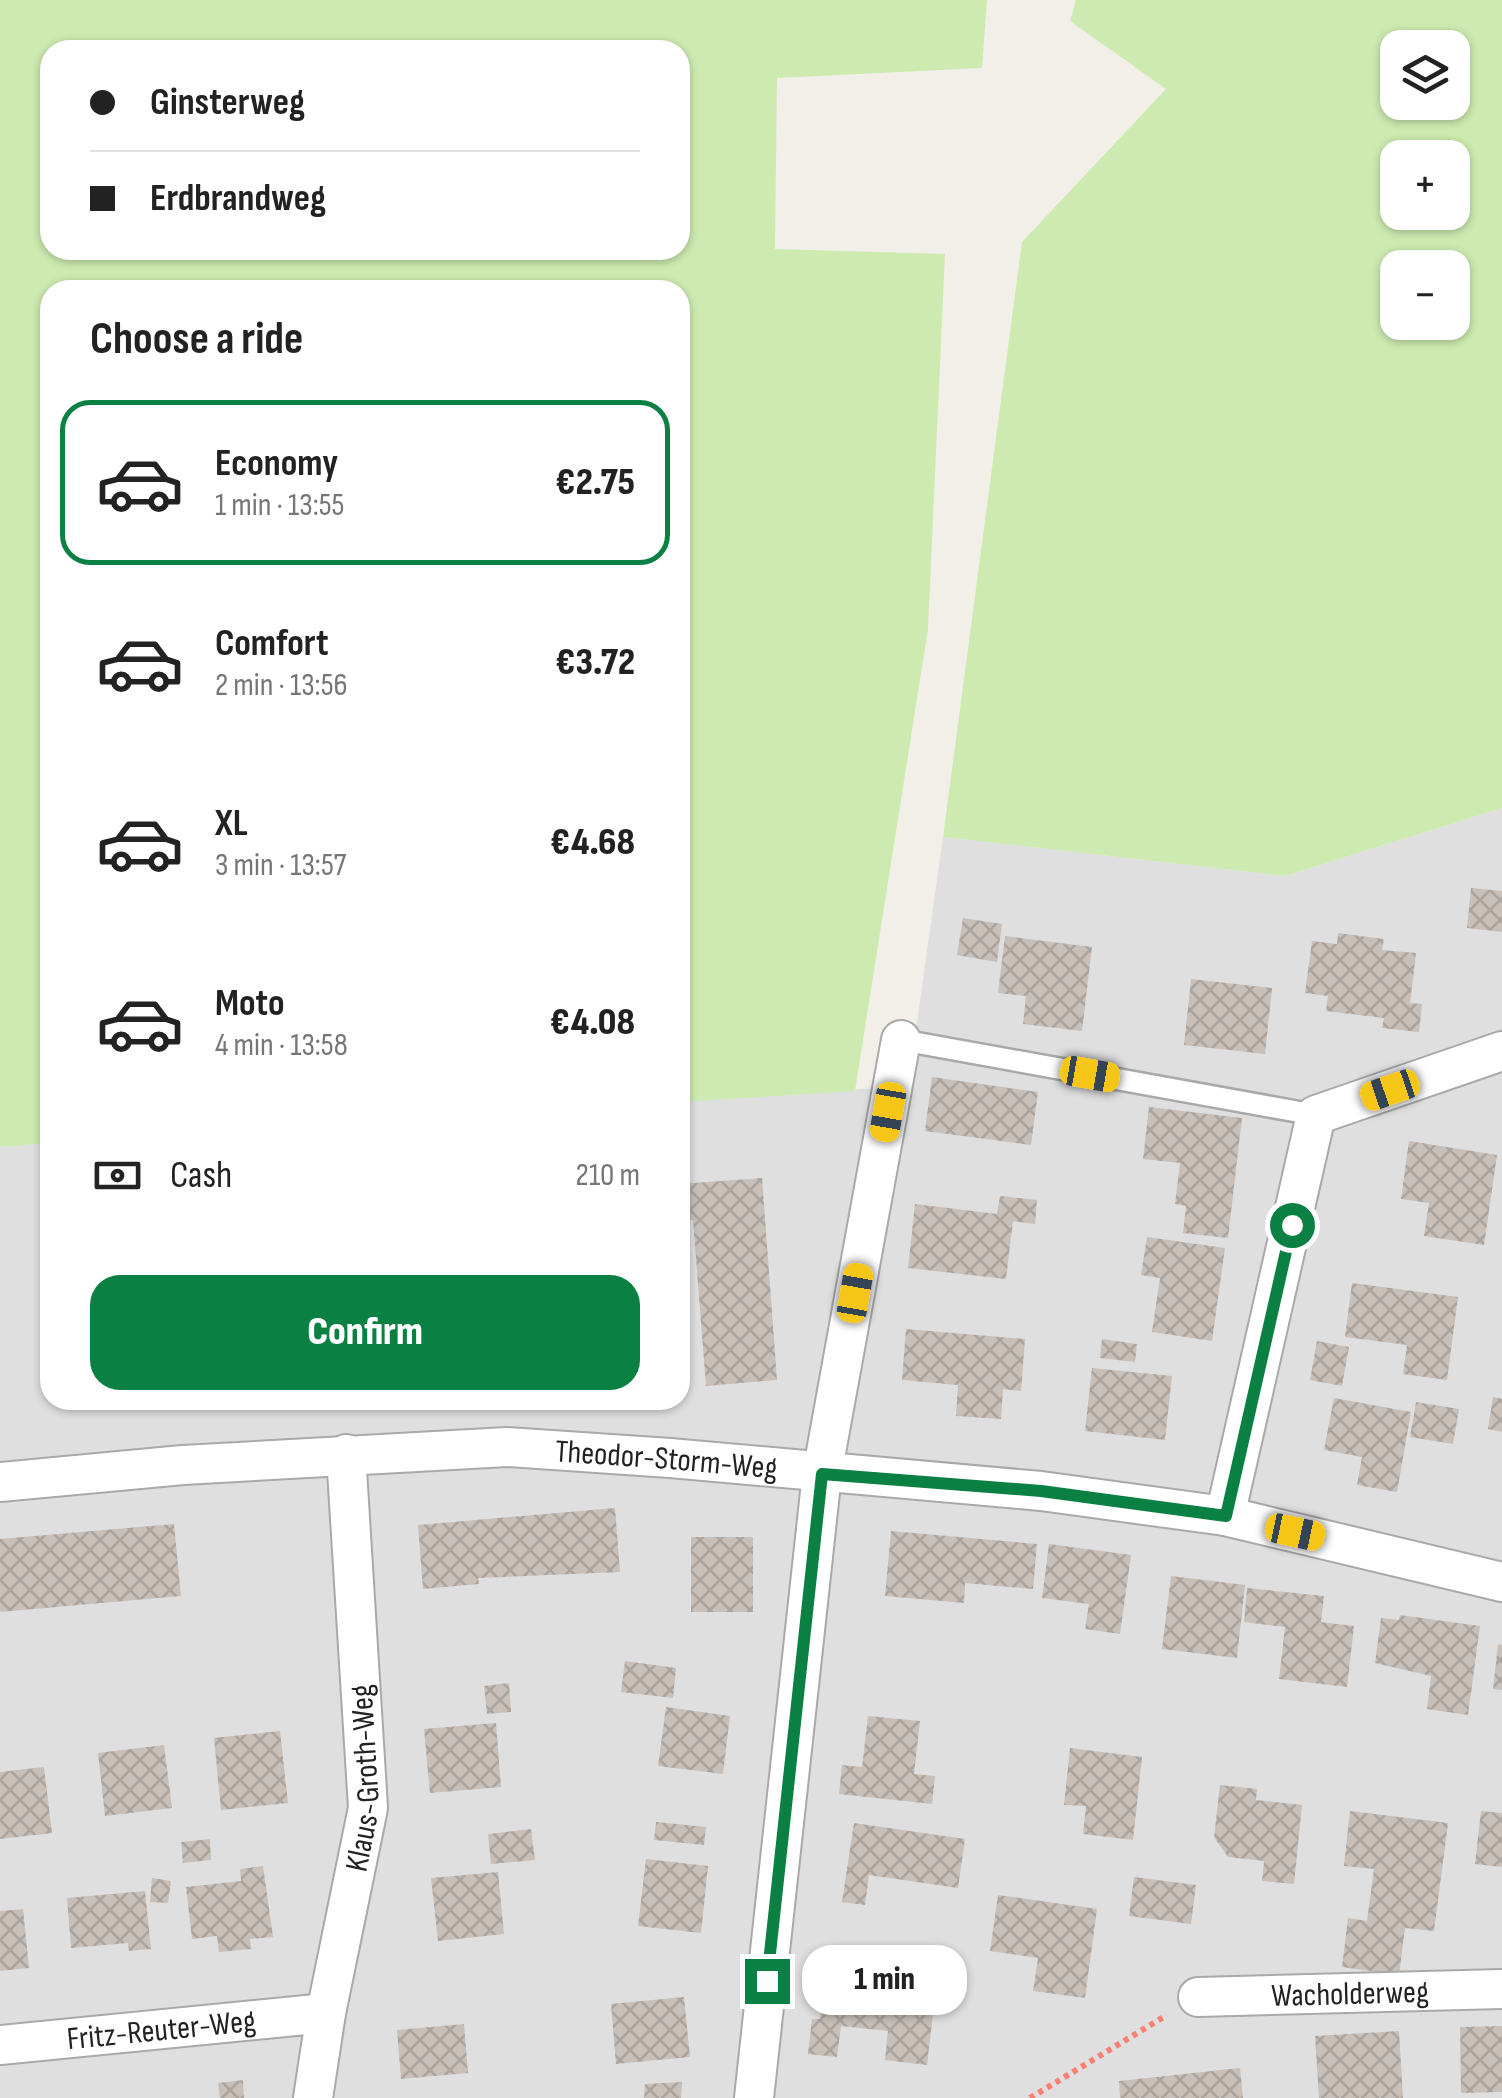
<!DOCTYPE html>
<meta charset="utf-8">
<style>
body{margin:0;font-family:"Sofia Sans Condensed",sans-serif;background:#f2f2f2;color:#222;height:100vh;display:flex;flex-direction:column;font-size:38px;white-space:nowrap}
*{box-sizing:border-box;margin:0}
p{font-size:32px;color:#767676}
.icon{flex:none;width:55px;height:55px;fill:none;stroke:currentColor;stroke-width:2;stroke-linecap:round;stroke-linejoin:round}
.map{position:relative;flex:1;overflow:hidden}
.sheet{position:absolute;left:40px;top:280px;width:650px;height:1130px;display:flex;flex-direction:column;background:#fff;border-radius:30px;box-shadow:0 2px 8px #0004}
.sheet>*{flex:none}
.guide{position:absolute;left:40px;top:40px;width:650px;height:220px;border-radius:30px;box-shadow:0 2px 8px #0004;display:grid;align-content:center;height:220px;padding:0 50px;background:#fff}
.fabs{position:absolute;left:1380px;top:30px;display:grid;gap:20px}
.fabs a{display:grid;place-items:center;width:90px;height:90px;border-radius:20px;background:#fff;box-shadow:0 2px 8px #0004;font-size:50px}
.end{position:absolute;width:45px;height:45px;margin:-22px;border:12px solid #0b8043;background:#fff;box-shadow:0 0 0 5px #fff}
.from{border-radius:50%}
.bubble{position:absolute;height:70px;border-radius:30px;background:#fff;box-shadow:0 2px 8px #0004;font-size:32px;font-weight:800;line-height:70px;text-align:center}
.car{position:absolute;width:30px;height:60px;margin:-30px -15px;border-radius:12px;box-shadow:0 0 8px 2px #0007;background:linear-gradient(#f5c518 24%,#345 0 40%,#f5c518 0 76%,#345 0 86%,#f5c518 0)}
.guide b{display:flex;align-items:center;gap:35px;height:95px;font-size:38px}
.guide b+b{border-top:2px solid #e0e0e0}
.guide i{width:25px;height:25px;background:#222}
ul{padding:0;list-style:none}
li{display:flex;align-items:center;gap:30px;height:165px;margin:0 20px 15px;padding:0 30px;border:5px solid transparent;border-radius:30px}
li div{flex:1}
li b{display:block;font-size:38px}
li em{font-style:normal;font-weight:800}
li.current{border-color:#0b8043}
li>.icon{width:90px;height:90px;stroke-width:1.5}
h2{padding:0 50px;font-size:45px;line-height:120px}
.pay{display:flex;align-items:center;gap:25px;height:110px;padding:0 50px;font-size:38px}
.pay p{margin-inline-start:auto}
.button{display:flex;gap:20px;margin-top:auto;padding:20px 50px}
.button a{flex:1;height:115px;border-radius:30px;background:#0b8043;color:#fff;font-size:40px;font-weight:800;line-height:115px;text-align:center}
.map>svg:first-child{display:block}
.residential{fill:#e0dfdf}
.grass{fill:#cdebb0;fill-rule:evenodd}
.building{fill:url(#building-cross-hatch)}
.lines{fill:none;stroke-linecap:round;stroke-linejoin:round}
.lane-casing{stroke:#a9a9a9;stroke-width:25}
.street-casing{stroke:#a9a9a9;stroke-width:42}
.path{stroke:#fa8072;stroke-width:6;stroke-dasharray:5 5;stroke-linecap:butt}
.lane{stroke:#fff;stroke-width:20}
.street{stroke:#fff;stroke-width:38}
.route{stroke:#0b8043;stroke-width:12}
.labels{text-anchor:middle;stroke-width:10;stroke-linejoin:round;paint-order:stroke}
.street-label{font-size:32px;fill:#222;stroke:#fff}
</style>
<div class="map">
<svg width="1502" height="2098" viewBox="0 0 1502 2098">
<defs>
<pattern id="building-cross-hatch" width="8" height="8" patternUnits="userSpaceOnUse" patternTransform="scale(2.5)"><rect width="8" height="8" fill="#c7bfb8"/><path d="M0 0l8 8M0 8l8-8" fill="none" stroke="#aba49e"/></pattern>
</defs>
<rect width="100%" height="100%" fill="#f2efe9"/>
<path class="residential" d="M 1502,808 L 1502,2098 L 0,2098 L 0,1147 L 50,1143 L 50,1400 L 680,1400 L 680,1101 L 908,1086 L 943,837 L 1285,876 Z"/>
<path class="grass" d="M 0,0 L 987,0 L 982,68 L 777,78 L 775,249 L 945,254 L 928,629 L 855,1091 L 680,1102 L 680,290 L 50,290 L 50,1143 L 0,1147 ZM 50,50 L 680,50 L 680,250 L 50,250 Z
M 1076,0 L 1502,0 L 1502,808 L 1285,876 L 943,837 L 1022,242 L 1166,89 L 1070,21 ZM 1398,48 L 1452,48 L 1452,102 L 1398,102 ZM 1398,158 L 1452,158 L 1452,212 L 1398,212 ZM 1398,268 L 1452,268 L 1452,322 L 1398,322 Z"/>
<path class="building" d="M 1471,888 L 1502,891 L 1502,932 L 1467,928 Z
M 963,918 L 1002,924 L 997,962 L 957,955 Z
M 1338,933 L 1384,939 L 1382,950 L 1416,953 L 1410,1003 L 1422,1004 L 1419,1032 L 1382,1028 L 1384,1018 L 1326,1011 L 1328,996 L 1305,993 L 1312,941 L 1337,944 Z
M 1005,936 L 1092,947 L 1082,1031 L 1023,1024 L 1026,996 L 998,993 Z
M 1191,979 L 1272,988 L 1265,1054 L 1184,1045 Z
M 932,1077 L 1038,1092 L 1031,1145 L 925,1131 Z
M 1149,1107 L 1242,1118 L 1228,1238 L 1183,1233 L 1186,1206 L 1175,1204 L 1180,1163 L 1143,1159 Z
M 1409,1141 L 1497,1155 L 1484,1245 L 1424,1236 L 1429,1203 L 1401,1199 Z
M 762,1178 L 777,1380 L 706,1386 L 693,1220 L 680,1220 L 680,1184 Z
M 1000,1196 L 1037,1200 L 1035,1224 L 1013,1221 L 1006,1279 L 908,1268 L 915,1204 L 997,1214 Z
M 1147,1237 L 1225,1248 L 1212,1341 L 1152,1332 L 1160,1278 L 1141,1275 Z
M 1352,1283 L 1458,1297 L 1447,1380 L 1403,1374 L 1407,1345 L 1345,1337 Z
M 906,1329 L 1025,1339 L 1021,1391 L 1003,1389 L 1001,1419 L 956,1416 L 958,1385 L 902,1380 Z
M 1102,1339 L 1137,1344 L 1135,1362 L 1100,1358 Z
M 1317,1341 L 1349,1347 L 1342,1386 L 1310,1380 Z
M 1092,1368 L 1172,1376 L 1165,1440 L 1085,1431 Z
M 1493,1397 L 1502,1399 L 1502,1432 L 1488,1429 Z
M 1334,1398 L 1411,1412 L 1397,1492 L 1357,1485 L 1362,1457 L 1324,1450 Z
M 61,1400 L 145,1400 L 146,1404 L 62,1409 Z
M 1416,1402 L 1459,1409 L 1453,1444 L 1410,1437 Z
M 615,1508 L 620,1572 L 478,1578 L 479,1584 L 423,1589 L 418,1525 Z
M 174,1524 L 181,1596 L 0,1612 L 0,1539 Z
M 891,1531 L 1037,1544 L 1033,1589 L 965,1583 L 964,1603 L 885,1596 Z
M 691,1537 L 753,1537 L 753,1612 L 691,1612 Z
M 1049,1544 L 1131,1555 L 1120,1634 L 1085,1629 L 1089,1604 L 1042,1598 Z
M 1171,1576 L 1245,1585 L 1237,1658 L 1162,1649 Z
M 1247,1588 L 1324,1596 L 1321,1622 L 1354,1626 L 1347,1687 L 1279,1679 L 1285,1627 L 1244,1622 Z
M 1400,1615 L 1480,1626 L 1468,1715 L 1427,1709 L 1431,1676 L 1375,1663 L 1381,1618 L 1399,1620 Z
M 1498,1644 L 1502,1645 L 1502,1690 L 1493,1689 Z
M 625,1661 L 676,1668 L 673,1698 L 621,1692 Z
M 509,1683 L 511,1712 L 487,1714 L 484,1686 Z
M 666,1707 L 730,1716 L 723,1774 L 658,1766 Z
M 868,1716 L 920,1721 L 914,1774 L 935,1776 L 932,1804 L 839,1794 L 842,1765 L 862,1767 Z
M 496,1723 L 501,1787 L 430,1793 L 424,1729 Z
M 280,1731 L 288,1803 L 221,1810 L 214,1738 Z
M 164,1745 L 172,1808 L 105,1816 L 98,1753 Z
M 1070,1748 L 1142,1757 L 1133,1840 L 1083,1834 L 1086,1806 L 1064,1805 Z
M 44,1767 L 52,1833 L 0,1839 L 0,1772 Z
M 1220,1785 L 1257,1789 L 1256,1800 L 1302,1805 L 1294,1884 L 1262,1881 L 1264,1861 L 1228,1857 L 1214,1837 Z
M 1350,1811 L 1448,1823 L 1434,1931 L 1405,1928 L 1399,1975 L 1342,1967 L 1348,1918 L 1367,1921 L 1374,1869 L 1344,1866 Z
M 1481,1811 L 1502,1813 L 1502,1867 L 1475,1864 Z
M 656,1822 L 706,1827 L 704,1845 L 654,1840 Z
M 854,1823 L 965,1839 L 958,1888 L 869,1875 L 865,1905 L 842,1902 Z
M 531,1829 L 535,1860 L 491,1864 L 488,1834 Z
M 210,1839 L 211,1860 L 183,1863 L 181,1842 Z
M 646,1859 L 708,1866 L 701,1933 L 638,1926 Z
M 263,1866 L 273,1937 L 250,1939 L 251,1949 L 219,1952 L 217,1936 L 192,1939 L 186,1887 L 241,1881 L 240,1869 Z
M 498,1872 L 504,1934 L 438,1941 L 431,1878 Z
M 1134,1877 L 1196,1885 L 1191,1924 L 1129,1916 Z
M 152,1878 L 171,1881 L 168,1903 L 150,1902 Z
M 145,1891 L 151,1949 L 129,1951 L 128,1943 L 71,1948 L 67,1898 Z
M 998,1895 L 1097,1909 L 1085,1998 L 1033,1991 L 1038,1958 L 990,1951 Z
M 23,1909 L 29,1968 L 0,1971 L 0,1911 Z
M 827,1967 L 937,1980 L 927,2065 L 885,2060 L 888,2031 L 841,2026 L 837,2057 L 808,2054 L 812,2019 L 820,2019 Z
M 684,1997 L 690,2057 L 616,2064 L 611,2004 Z
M 464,2024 L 468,2073 L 401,2079 L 397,2030 Z
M 1502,2026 L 1502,2092 L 1461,2093 L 1460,2027 Z
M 1399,2031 L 1403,2098 L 1319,2098 L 1315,2036 Z
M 1240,2068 L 1243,2098 L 1120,2098 L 1119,2081 Z
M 243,2080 L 244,2098 L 220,2098 L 218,2083 Z
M 682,2082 L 681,2098 L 644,2098 L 645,2084 Z"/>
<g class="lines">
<g class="lane-casing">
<path id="lane" d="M 901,1040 L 1316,1115"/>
</g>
<g class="street-casing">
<g id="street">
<path id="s1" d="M 0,1482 L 183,1465 L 507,1447 L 670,1458 L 1041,1491 L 1225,1516 L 1502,1582"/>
<path d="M 1225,1516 L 1316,1115 L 1502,1051"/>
<path id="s2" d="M 1198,1997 L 1502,1989"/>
<path id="s3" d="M 0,2045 L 326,2013"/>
<path id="s4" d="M 313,2098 L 326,2013 L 368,1808 L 346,1454"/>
<path d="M 754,2098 L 822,1474 L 901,1040"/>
</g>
</g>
<path class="path" d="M 1030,2098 L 1167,2015"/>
<use href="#lane" class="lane"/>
<use href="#street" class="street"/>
</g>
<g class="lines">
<path class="route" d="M 767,1981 L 822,1474 L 1041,1491 L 1226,1516 L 1292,1225"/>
</g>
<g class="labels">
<g class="street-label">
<text dy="11" stroke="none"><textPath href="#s1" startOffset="668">Theodor-Storm-Weg</textPath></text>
<text dy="11" stroke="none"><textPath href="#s4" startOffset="325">Klaus-Groth-Weg</textPath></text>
<text dy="11" stroke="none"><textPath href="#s2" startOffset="152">Wacholderweg</textPath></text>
<text dy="11" stroke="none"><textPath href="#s3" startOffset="162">Fritz-Reuter-Weg</textPath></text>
</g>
</g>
</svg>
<div class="fabs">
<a><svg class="icon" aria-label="layers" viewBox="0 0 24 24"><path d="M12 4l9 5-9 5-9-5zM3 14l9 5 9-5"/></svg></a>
<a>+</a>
<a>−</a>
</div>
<i class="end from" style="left:1292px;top:1225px"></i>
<i class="end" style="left:767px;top:1981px"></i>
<div class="bubble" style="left:802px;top:1945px;width:165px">1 min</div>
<i class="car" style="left:1090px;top:1074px;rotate:100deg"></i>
<i class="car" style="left:1390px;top:1090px;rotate:251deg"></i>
<i class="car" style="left:888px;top:1112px;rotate:190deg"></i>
<i class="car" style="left:855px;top:1293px;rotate:10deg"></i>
<i class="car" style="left:1295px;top:1532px;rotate:102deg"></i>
<div class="guide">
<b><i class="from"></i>Ginsterweg</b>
<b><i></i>Erdbrandweg</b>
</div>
<section class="sheet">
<h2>Choose a ride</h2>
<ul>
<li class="current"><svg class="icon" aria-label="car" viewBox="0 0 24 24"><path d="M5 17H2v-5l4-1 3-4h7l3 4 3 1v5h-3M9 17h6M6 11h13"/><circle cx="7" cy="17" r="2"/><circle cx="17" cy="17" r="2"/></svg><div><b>Economy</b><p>1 min · 13:55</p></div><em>€2.75</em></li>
<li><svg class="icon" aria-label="car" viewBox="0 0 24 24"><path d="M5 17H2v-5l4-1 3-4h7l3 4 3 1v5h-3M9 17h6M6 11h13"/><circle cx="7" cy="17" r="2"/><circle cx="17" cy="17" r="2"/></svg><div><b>Comfort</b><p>2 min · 13:56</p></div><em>€3.72</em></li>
<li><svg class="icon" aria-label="car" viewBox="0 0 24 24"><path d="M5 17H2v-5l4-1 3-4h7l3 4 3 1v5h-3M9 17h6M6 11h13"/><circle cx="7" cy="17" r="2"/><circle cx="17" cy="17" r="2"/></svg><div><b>XL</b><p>3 min · 13:57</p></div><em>€4.68</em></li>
<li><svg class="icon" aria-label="car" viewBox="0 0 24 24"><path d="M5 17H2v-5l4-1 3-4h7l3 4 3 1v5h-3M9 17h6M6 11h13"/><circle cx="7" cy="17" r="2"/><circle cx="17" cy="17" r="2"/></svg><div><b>Moto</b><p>4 min · 13:58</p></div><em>€4.08</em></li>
</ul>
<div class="pay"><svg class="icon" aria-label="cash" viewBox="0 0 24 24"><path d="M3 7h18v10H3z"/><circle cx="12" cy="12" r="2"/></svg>Cash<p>210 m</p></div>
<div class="button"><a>Confirm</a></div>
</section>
</div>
